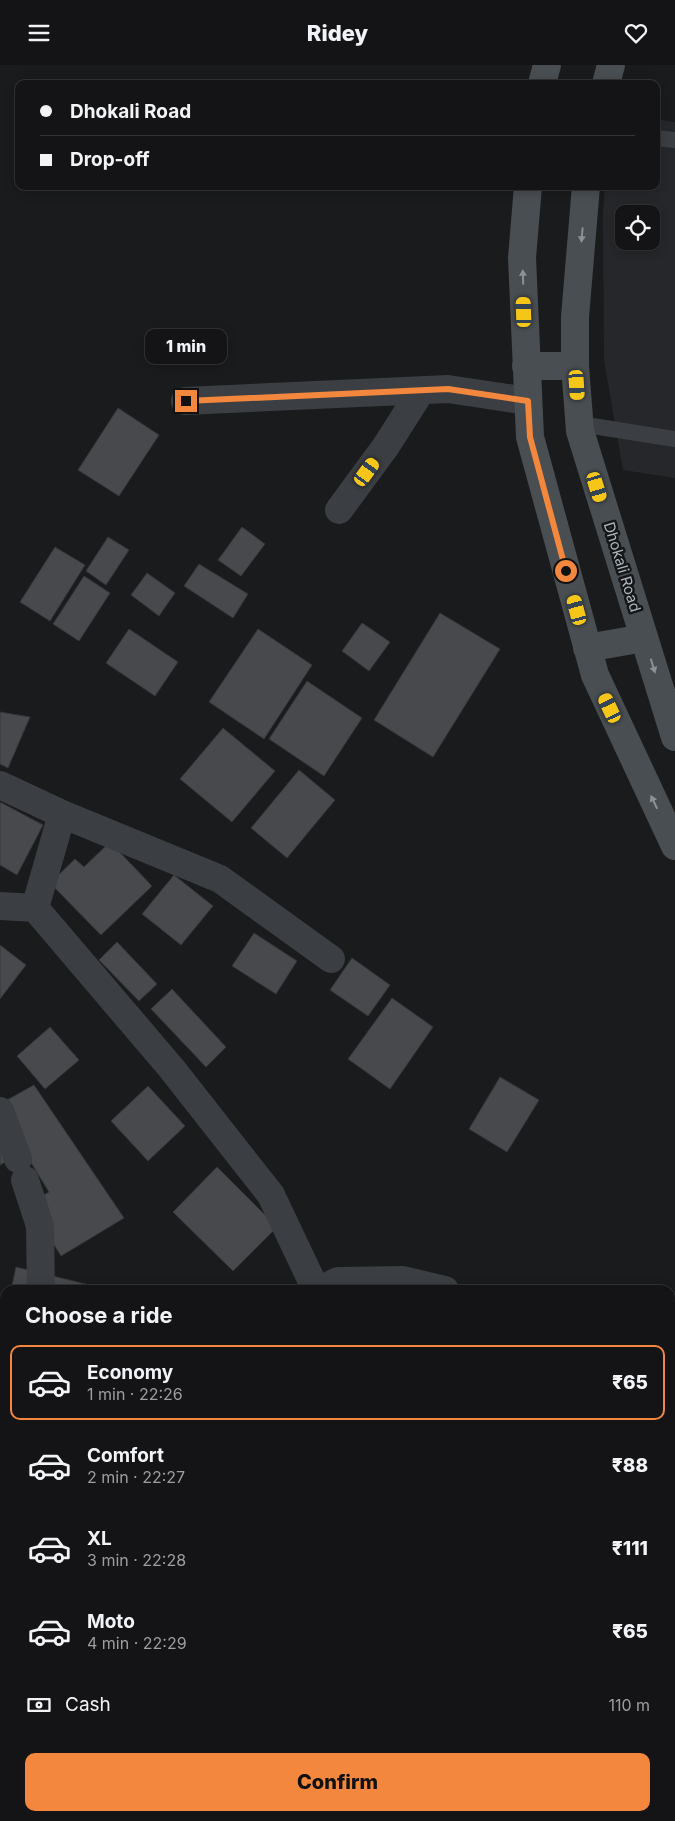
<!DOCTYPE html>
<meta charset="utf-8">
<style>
body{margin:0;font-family:Inter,sans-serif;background:#212123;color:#f1f3f6;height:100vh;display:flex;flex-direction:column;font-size:19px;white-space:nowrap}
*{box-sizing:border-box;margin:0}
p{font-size:16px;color:#9d9ea1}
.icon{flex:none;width:28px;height:28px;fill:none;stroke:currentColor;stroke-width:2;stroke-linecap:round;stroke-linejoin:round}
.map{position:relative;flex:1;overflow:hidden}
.panel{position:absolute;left:0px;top:1220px;width:675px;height:536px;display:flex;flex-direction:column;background:#141416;border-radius:15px 15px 0 0;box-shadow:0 2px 12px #0003,0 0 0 1px #333335}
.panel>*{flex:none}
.top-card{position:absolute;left:15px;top:15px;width:645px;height:110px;border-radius:10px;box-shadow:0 2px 12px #0003,0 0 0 1px #333335;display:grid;align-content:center;height:110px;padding:0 25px;background:#141416}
.buttons{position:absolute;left:615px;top:140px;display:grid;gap:10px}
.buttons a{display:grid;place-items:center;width:45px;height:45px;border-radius:10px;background:#141416;box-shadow:0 2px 12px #0003,0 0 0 1px #333335;font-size:25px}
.end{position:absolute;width:22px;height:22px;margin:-11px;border:6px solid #f3873d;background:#111;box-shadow:0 0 0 2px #111}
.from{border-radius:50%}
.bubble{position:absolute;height:35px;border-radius:10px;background:#141416;box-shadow:0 2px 12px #0003,0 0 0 1px #333335;font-size:16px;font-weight:800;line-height:35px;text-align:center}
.car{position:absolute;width:15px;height:30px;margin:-15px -8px;border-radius:6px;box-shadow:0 0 4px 1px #0007;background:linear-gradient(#f5c518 24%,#345 0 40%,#f5c518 0 76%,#345 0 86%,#f5c518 0)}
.top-card b{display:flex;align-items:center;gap:18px;height:48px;font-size:19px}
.top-card b+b{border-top:1px solid #333335}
.top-card i{width:12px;height:12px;background:#f1f3f6}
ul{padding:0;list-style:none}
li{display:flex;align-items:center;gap:15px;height:75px;margin:0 10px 8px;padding:0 15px;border:2px solid transparent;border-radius:10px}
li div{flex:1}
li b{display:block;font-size:19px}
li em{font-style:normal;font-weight:800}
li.on{border-color:#f3873d}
li>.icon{width:45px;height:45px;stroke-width:1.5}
h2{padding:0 25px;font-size:22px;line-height:60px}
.pay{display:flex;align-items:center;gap:12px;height:55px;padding:0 25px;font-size:19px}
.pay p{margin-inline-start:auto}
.primary-button{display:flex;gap:10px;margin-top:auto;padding:10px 25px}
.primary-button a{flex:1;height:58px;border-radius:10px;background:#f3873d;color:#111;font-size:20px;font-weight:800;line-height:58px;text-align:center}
header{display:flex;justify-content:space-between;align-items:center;height:65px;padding:0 25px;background:#141416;font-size:22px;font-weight:800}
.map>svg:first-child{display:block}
.built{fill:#26272a;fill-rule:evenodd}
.building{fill:#47494d;stroke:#343639}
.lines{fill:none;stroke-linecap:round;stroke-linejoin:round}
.lane{stroke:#3b3e42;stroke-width:16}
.street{stroke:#3b3e42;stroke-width:28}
.secondary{stroke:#494e52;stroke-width:28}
.oneway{fill:#8a9297}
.route{stroke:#f3873d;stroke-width:6}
.labels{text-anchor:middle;stroke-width:5;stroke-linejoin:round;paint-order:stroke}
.street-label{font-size:15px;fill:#adb6bc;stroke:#151618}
</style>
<header><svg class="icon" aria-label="menu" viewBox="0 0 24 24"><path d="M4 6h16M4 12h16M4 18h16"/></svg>Ridey<svg class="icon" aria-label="heart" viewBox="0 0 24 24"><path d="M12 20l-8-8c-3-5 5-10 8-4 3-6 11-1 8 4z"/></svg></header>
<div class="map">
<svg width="675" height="1756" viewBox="0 0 675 1756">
<rect width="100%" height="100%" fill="#1a1b1d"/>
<path class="built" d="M 656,54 L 675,57 L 675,413 L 623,405 L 604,295 L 603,150 L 605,121 L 656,121 ZM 624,149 L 651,149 L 651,176 L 624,176 Z"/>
<path class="building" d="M 118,343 L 159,370 L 119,431 L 78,405 Z
M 242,462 L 265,479 L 241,511 L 218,495 Z
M 108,472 L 129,485 L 106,520 L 86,506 Z
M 55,482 L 85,500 L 50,556 L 20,537 Z
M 199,499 L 248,529 L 233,553 L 184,521 Z
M 147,508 L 175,528 L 159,551 L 131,530 Z
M 84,511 L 110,528 L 79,576 L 53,559 Z
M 440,548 L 500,584 L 433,692 L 374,655 Z
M 362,558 L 390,577 L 369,606 L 342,586 Z
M 129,564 L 178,597 L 155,631 L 106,598 Z
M 258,564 L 312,600 L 264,674 L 209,637 Z
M 307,616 L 362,653 L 324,711 L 269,674 Z
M 0,647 L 30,652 L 8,703 L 0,699 Z
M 223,663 L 275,706 L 232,757 L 180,714 Z
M 299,705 L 335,735 L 287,793 L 251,763 Z
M 0,737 L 43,760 L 17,810 L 0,800 Z
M 110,777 L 152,821 L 101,870 L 50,818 L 75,794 L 84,802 Z
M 174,810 L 213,841 L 181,880 L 142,849 Z
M 254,868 L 297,896 L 276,929 L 232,901 Z
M 117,877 L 157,919 L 139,936 L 99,895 Z
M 0,880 L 26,900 L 0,934 Z
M 352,893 L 390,920 L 368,951 L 330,925 Z
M 172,924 L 226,982 L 206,1002 L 151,944 Z
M 392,933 L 433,962 L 390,1024 L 348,994 Z
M 50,962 L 79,995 L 45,1024 L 17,991 Z
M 500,1012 L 539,1035 L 507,1087 L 469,1064 Z
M 34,1020 L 124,1153 L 61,1191 L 29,1139 L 49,1127 L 24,1086 L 0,1100 L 0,1039 Z
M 148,1021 L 185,1061 L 148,1096 L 111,1056 Z
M 217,1102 L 277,1162 L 233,1206 L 173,1147 Z
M 16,1202 L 110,1225 L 11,1225 Z
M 5,1248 L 5,1354 L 0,1353 L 0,1268 Z
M 0,1559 L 5,1559 L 5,1629 L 0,1628 Z"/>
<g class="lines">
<path class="lane" d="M 656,73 L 675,75
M 580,359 L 675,374"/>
<path class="street" d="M 185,336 L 448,324 L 528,336
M 339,445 L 386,381 L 421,326
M 0,720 L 62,749 L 35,843 L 172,1004 L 271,1130 L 316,1225
M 62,749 L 220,814 L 331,894
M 0,841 L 35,843
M 0,1046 L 18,1094
M 25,1115 L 40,1161 L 41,1225
M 320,1225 L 338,1216 L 403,1215 L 445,1225
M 670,1261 L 675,1261
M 0,1318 L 5,1310
M 0,1381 L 5,1388"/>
<path class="secondary" d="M 542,19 L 547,0
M 606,19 L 611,0
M 528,121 L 522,193 L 530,372 L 595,610 L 675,781
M 586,121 L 575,252 L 575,301 L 580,366 L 675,672
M 526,301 L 575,301
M 587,583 L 644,573
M 670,1639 L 675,1636
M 0,1724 L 5,1724
M 670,1734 L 675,1732
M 169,1756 L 170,1751
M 614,1756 L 626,1751"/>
</g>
<defs><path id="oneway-solid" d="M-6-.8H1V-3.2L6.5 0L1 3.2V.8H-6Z" transform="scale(1.25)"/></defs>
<g class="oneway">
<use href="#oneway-solid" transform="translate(582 170) rotate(95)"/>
<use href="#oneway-solid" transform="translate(523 212) rotate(-92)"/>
<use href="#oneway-solid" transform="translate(653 601) rotate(73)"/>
<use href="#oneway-solid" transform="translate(654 737) rotate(-115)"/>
</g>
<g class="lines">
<path class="route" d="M 186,336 L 448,324 L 528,336 L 530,372 L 566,506"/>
</g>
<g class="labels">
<g class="street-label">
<text transform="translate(622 502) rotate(73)" y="5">Dhokali Road</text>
</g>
</g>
</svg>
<div class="buttons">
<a><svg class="icon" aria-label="locate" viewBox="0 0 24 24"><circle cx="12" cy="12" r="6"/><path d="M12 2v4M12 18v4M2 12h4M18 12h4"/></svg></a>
</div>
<i class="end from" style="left:566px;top:506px"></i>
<i class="end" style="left:186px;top:336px"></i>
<div class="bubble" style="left:145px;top:264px;width:82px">1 min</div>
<i class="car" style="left:524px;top:247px;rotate:358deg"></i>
<i class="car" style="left:577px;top:320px;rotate:176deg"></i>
<i class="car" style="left:367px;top:407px;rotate:36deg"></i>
<i class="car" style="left:597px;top:422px;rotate:163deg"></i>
<i class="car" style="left:577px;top:545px;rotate:345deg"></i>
<i class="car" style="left:610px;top:643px;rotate:335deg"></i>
<div class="top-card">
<b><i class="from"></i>Dhokali Road</b>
<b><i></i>Drop-off</b>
</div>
<section class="panel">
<h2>Choose a ride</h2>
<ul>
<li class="on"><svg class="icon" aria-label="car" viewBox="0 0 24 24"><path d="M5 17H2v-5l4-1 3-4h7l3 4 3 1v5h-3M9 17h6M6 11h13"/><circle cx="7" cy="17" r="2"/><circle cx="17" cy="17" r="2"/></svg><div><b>Economy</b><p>1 min · 22:26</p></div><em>₹65</em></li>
<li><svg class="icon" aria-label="car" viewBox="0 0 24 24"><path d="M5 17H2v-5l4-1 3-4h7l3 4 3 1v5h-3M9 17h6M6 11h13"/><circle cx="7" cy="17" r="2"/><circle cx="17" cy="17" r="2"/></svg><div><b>Comfort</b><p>2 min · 22:27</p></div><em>₹88</em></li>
<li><svg class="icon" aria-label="car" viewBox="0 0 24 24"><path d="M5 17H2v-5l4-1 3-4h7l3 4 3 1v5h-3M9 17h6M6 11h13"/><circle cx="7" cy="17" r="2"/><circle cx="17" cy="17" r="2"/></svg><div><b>XL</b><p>3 min · 22:28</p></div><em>₹111</em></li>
<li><svg class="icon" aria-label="car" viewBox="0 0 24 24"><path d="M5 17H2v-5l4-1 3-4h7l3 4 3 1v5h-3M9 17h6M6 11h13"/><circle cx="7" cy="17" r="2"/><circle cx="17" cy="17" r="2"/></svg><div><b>Moto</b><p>4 min · 22:29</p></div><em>₹65</em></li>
</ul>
<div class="pay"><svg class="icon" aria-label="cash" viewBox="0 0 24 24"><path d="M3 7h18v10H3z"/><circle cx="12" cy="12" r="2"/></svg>Cash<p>110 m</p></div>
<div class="primary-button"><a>Confirm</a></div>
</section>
</div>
